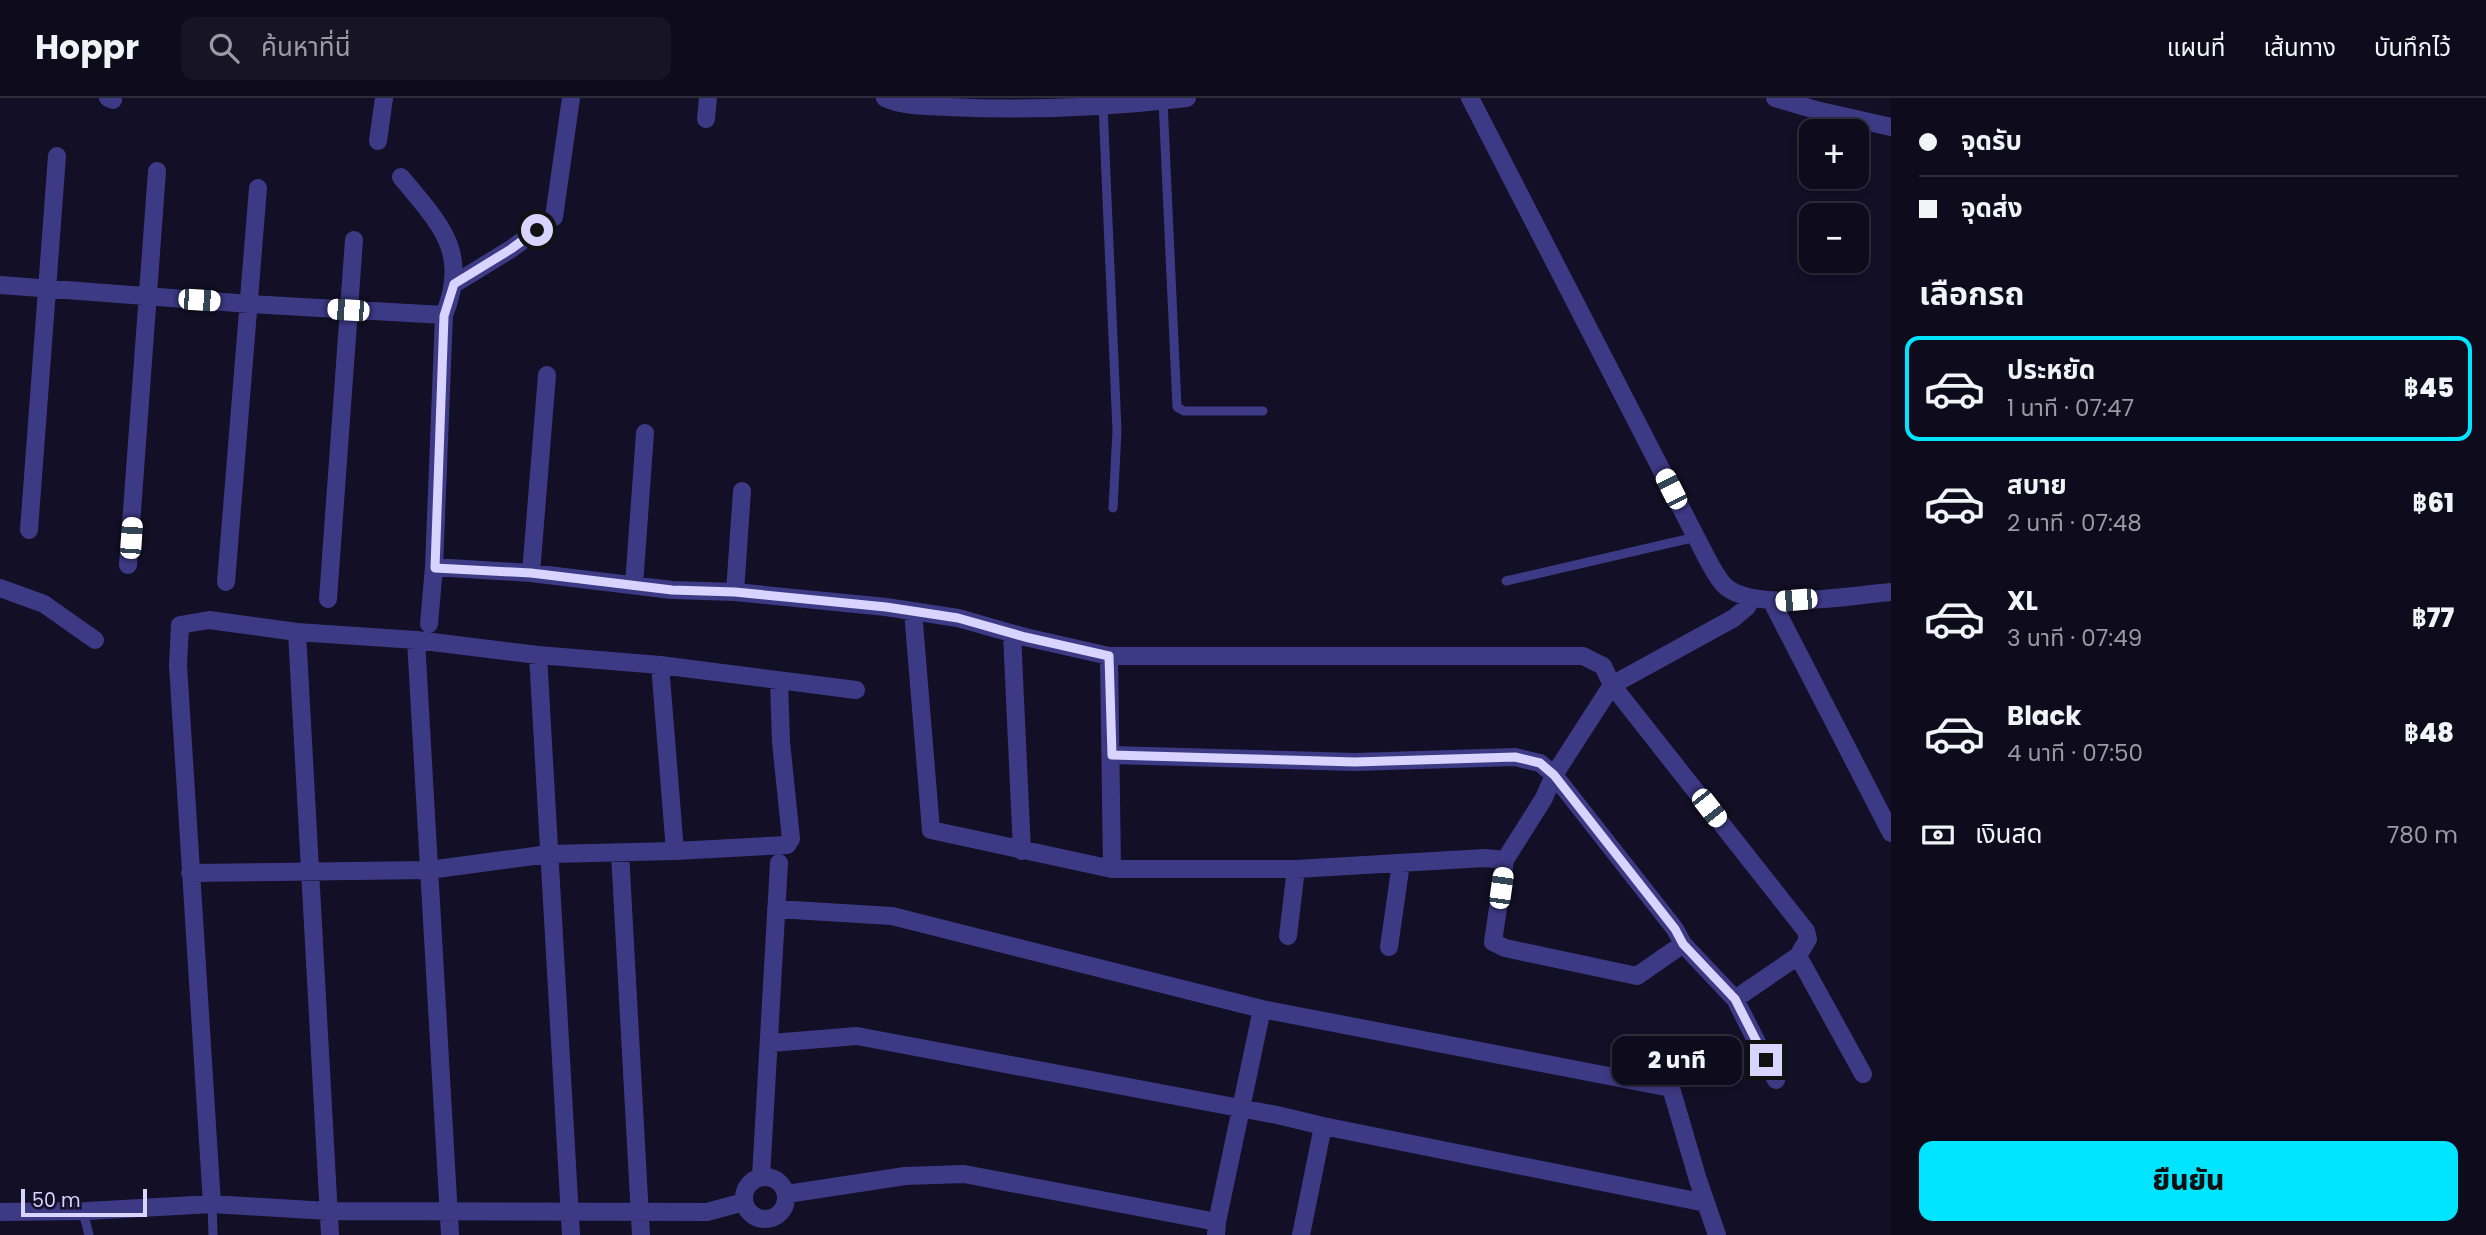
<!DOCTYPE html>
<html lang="th">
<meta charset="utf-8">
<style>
body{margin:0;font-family:Poppins,"Noto Sans Thai",sans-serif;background:#171425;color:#f1f3f6;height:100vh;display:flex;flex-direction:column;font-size:26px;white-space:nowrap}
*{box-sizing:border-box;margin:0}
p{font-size:23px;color:#9b9ba3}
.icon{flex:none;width:38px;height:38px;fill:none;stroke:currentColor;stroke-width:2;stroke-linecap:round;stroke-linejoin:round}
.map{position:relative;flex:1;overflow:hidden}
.panel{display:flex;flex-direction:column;background:#0e0b1c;width:595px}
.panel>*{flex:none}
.guide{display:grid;align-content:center;height:154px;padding:0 28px;background:#0e0b1c}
.tools{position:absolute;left:1799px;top:21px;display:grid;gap:14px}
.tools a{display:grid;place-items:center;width:70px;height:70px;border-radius:14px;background:#0e0b1c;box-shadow:0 4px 10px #0003,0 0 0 2px #2e2b3b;font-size:35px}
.scale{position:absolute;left:21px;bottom:18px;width:126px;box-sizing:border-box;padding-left:7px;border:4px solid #d9d4ff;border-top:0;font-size:19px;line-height:24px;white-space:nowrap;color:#d9d4ff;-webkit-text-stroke:5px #130f26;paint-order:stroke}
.end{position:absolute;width:32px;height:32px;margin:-16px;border:9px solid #d9d4ff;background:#111;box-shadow:0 0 0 4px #111}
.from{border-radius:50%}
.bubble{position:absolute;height:49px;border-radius:14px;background:#0e0b1c;box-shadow:0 4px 10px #0003,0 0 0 2px #2e2b3b;font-size:23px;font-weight:800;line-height:49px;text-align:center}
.car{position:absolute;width:21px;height:42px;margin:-21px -10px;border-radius:9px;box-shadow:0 0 5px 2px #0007;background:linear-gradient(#fff 24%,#345 0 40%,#fff 0 76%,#345 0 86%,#fff 0)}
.guide b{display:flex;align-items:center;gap:24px;height:66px;font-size:26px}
.guide b+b{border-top:2px solid #2e2b3b}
.guide i{width:18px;height:18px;background:#f1f3f6}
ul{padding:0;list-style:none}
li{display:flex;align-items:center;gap:21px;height:105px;margin:0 14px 10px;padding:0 14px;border:4px solid transparent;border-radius:14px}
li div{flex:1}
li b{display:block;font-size:26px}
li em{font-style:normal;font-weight:800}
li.selected{border-color:#00e5ff}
li>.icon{width:63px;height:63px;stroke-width:1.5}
h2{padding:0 28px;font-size:32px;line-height:84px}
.pay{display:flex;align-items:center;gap:18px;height:77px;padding:0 28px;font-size:26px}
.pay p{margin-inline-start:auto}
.primary-button{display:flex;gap:14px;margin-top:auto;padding:14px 28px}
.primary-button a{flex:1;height:80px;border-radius:14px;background:#00e5ff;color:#111;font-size:28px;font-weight:800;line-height:80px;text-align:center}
header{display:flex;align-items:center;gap:42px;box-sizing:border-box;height:98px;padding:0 35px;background:#0e0b1c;border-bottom:2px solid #2e2b3b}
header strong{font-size:33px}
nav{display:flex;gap:38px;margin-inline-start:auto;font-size:24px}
.search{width:490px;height:63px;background:#171425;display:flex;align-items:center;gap:18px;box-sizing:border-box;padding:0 24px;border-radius:14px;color:#9b9ba3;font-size:26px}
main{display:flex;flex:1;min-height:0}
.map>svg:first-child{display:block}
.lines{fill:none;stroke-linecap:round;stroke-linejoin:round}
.service{stroke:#3d3a85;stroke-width:9}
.minor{stroke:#3d3a85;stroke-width:18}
.route{stroke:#d9d4ff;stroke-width:9}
</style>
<header>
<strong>Hoppr</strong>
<div class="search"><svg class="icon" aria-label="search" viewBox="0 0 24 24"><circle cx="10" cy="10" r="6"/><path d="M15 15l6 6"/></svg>ค้นหาที่นี่</div>
<nav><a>แผนที่</a><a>เส้นทาง</a><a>บันทึกไว้</a></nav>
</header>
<main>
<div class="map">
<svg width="1891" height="1137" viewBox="0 0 1891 1137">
<rect width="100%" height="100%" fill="#130f26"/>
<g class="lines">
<path class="service" d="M 1163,3 L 1177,309 L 1184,313 L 1263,313
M 1103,7 L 1117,333 L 1113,410
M 1506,483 L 1696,439
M 212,1106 L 213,1137
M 83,1114 L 89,1137"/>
<path class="minor" d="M 108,0 L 113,2
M 885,0 C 905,9 927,8 949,9 C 1028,13 1109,9 1187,0
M 1470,0 L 1696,439 C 1704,454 1712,473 1723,486 C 1750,516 1852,497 1891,494
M 1775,0 L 1816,12 L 1891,29
M 706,21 L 708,0
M 378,43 L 384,0
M 401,79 C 440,126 470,154 444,217 L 434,469 L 429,526
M 554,119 L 571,0
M 454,186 L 511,151 L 537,132
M 0,187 L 250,206 L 444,217
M 29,432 L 57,58
M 128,467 L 157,73
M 434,469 L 531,475 L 672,492 L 735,494 L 886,509 L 958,520 L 1025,539 L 1109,558 L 1583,558 L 1603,568 L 1612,587 L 1806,833 L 1808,841 L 1798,858 L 1863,976
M 531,475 L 547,277
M 226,484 L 258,90
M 634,487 L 645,335
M 0,490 L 44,506 L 95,542
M 735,494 L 742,393
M 328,501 L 354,142
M 1772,504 L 1891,735
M 913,513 L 931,732 L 1112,771 L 1296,771 L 1485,760 L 1505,762
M 297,534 L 330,1137
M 1012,536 L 1022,753
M 416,542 L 450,1137
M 538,557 L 571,1137
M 1109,558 L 1112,771
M 660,567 L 675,753
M 1112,657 L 1355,664 L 1515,659 L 1540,665 L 1554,677 L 1675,831 L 1683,846 L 1735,901 L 1798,858
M 620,755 L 641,1137
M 190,775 L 429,772 L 549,756 L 675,753 L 787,747 L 791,741 L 781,644 L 779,584
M 776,811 L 892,818 L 1262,911 L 1671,990 L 1698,1082 L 1717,1137
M 1288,838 L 1296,771
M 1683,846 L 1637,878 L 1505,850 L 1493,844 L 1505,762 L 1544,700 L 1554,677 L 1612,587 L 1734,520 L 1747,509 L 1751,501
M 1389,849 L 1401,765
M 1735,901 L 1776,982
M 771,945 L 857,938 L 1277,1017 L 1323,1028 L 1706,1105
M744 1100a21 21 0 1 1 42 0a21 21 0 1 1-42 0Z
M 761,1079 L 779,765
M 787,1096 L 905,1078 L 964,1076 L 1217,1124
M 212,1106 L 178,567 L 180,527 L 209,522 L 297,534 L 416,542 L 538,557 L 660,567 L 856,592
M 0,1114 L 87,1113 L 212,1106 L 328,1113 L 707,1114 L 744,1104
M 1216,1137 L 1217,1124 L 1262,911
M 1301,1137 L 1323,1028"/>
</g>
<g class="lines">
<path class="route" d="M 537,132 L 511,151 L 454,186 L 444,218 L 435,470 L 531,475 L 672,492 L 735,494 L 886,509 L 958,520 L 1025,539 L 1109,558 L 1112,657 L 1355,664 L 1515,659 L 1540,665 L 1554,677 L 1675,831 L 1683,846 L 1735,901 L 1766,962"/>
</g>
</svg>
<div class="tools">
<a>+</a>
<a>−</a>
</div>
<div class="scale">50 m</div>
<i class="end from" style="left:537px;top:132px"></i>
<i class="end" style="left:1766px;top:962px"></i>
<div class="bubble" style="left:1612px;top:938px;width:130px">2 นาที</div>
<i class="car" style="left:199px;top:202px;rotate:94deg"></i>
<i class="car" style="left:348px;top:212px;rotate:274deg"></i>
<i class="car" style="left:1671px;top:391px;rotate:333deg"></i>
<i class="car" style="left:131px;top:440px;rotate:4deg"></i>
<i class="car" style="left:1796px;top:502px;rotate:265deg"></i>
<i class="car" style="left:1709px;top:710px;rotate:142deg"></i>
<i class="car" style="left:1501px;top:790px;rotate:8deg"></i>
</div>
<section class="panel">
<div class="guide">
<b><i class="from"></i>จุดรับ</b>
<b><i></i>จุดส่ง</b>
</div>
<h2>เลือกรถ</h2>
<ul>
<li class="selected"><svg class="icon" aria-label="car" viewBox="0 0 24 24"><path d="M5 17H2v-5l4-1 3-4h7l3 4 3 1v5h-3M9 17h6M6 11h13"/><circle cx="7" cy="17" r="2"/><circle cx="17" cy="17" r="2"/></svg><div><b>ประหยัด</b><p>1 นาที · 07:47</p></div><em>฿45</em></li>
<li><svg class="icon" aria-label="car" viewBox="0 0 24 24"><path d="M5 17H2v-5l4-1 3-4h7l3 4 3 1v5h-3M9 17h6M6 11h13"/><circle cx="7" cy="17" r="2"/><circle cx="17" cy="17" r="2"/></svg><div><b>สบาย</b><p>2 นาที · 07:48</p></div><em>฿61</em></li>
<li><svg class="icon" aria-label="car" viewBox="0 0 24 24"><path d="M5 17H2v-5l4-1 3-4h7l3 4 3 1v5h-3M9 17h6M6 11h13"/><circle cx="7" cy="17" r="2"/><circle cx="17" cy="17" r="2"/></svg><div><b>XL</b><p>3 นาที · 07:49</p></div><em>฿77</em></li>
<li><svg class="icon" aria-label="car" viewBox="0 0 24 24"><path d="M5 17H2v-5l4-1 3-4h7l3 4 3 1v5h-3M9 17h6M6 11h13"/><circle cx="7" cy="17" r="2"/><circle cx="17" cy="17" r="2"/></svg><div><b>Black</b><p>4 นาที · 07:50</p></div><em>฿48</em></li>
</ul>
<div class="pay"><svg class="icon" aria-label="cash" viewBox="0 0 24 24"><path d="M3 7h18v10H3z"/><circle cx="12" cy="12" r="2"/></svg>เงินสด<p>780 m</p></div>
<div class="primary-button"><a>ยืนยัน</a></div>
</section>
</main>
